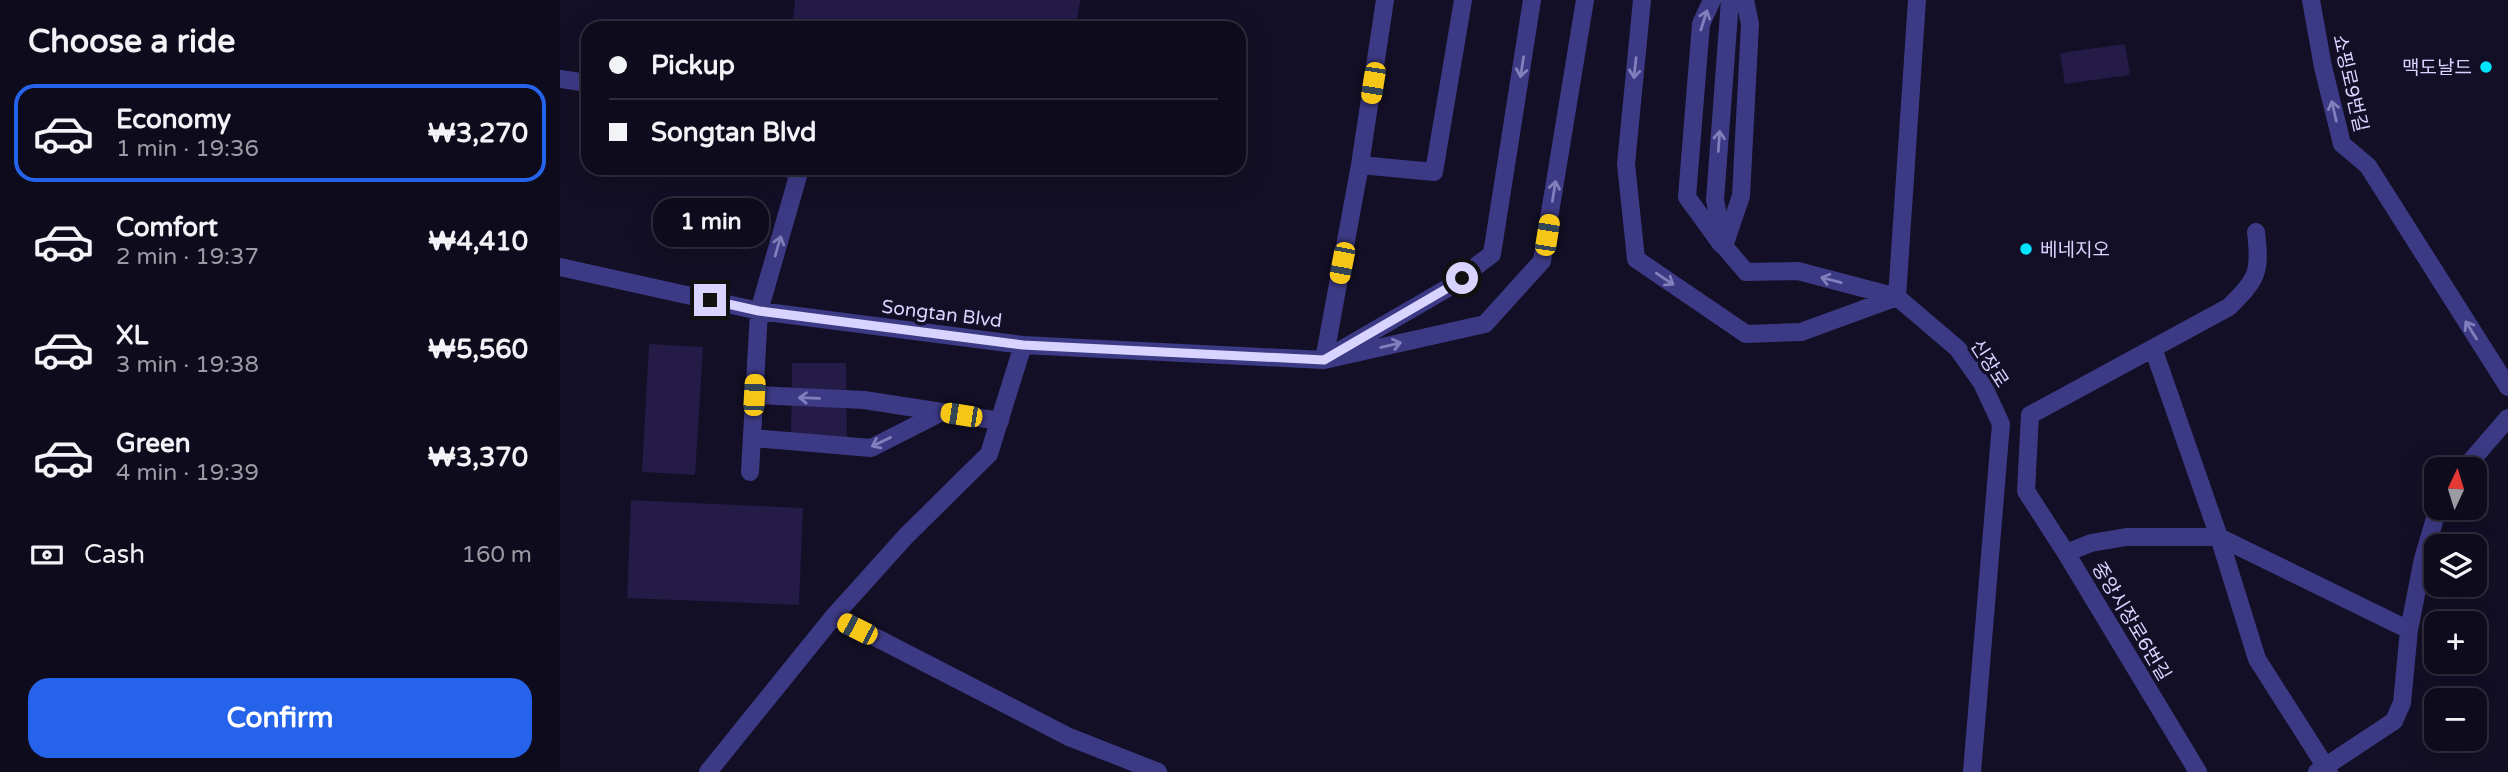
<!DOCTYPE html>
<meta charset="utf-8">
<style>
body{margin:0;font-family:"Varela Round","Noto Sans KR",sans-serif;background:#171425;color:#f1f3f6;height:100vh;display:flex;flex-direction:column;font-size:26px;white-space:nowrap}
*{box-sizing:border-box;margin:0}
p{font-size:23px;color:#9b9ba3}
.icon{flex:none;width:38px;height:38px;fill:none;stroke:currentColor;stroke-width:2;stroke-linecap:round;stroke-linejoin:round}
.map{position:relative;flex:1;overflow:hidden}
.side{display:flex;flex-direction:column;background:#0e0b1c;width:560px}
.side>*{flex:none}
.guide{position:absolute;left:21px;top:21px;width:665px;height:154px;border-radius:21px;box-shadow:0 7px 28px #0002,0 0 0 2px #2e2b3b;display:grid;align-content:center;height:154px;padding:0 28px;background:#0e0b1c}
.needle{width:46px;rotate:4deg}
.tools{position:absolute;left:1864px;top:457px;display:grid;gap:14px}
.tools a{display:grid;place-items:center;width:63px;height:63px;border-radius:14px;background:#0e0b1c;box-shadow:0 7px 28px #0002,0 0 0 2px #2e2b3b;font-size:35px}
.end{position:absolute;width:32px;height:32px;margin:-16px;border:9px solid #d9d4ff;background:#111;box-shadow:0 0 0 4px #111}
.from{border-radius:50%}
.bubble{position:absolute;height:49px;border-radius:21px;background:#0e0b1c;box-shadow:0 7px 28px #0002,0 0 0 2px #2e2b3b;font-size:23px;font-weight:700;line-height:49px;text-align:center}
.car{position:absolute;width:21px;height:42px;margin:-21px -10px;border-radius:9px;box-shadow:0 0 5px 2px #0007;background:linear-gradient(#f5c518 24%,#345 0 40%,#f5c518 0 76%,#345 0 86%,#f5c518 0)}
.guide b{display:flex;align-items:center;gap:24px;height:66px;font-size:26px}
.guide b+b{border-top:2px solid #2e2b3b}
.guide i{width:18px;height:18px;background:#f1f3f6}
ul{padding:0;list-style:none}
li{display:flex;align-items:center;gap:21px;height:98px;margin:0 14px 10px;padding:0 14px;border:4px solid transparent;border-radius:21px}
li div{flex:1}
li b{display:block;font-size:26px}
li em{font-style:normal;font-weight:700}
li.current{border-color:#2563eb}
li>.icon{width:63px;height:63px;stroke-width:1.5}
h2{padding:0 28px;font-size:32px;line-height:84px}
.pay{display:flex;align-items:center;gap:18px;height:77px;padding:0 28px;font-size:26px}
.pay p{margin-inline-start:auto}
.primary-button{display:flex;gap:14px;margin-top:auto;padding:14px 28px}
.primary-button a{flex:1;height:80px;border-radius:21px;background:#2563eb;color:#fff;font-size:28px;font-weight:700;line-height:80px;text-align:center}
main{display:flex;flex:1;min-height:0}
.map>svg:first-child{display:block}
.building{fill:#241b47}
.lines{fill:none;stroke-linecap:round;stroke-linejoin:round}
.minor{stroke:#3d3a85;stroke-width:18}
.oneway{stroke:#837fbc}
.route{stroke:#d9d4ff;stroke-width:9}
.poi-dot{fill:#00e5ff;stroke:#130f26;stroke-width:2.5}
.labels{text-anchor:middle;stroke-width:7;stroke-linejoin:round;paint-order:stroke}
.poi-label{font-size:19px;fill:#d9d4ff;stroke:#130f26;text-anchor:end}
.street-label{font-size:19px;fill:#d9d4ff;stroke:#130f26}
</style>
<main>
<section class="side">
<h2>Choose a ride</h2>
<ul>
<li class="current"><svg class="icon" aria-label="car" viewBox="0 0 24 24"><path d="M5 17H2v-5l4-1 3-4h7l3 4 3 1v5h-3M9 17h6M6 11h13"/><circle cx="7" cy="17" r="2"/><circle cx="17" cy="17" r="2"/></svg><div><b>Economy</b><p>1 min · 19:36</p></div><em>₩3,270</em></li>
<li><svg class="icon" aria-label="car" viewBox="0 0 24 24"><path d="M5 17H2v-5l4-1 3-4h7l3 4 3 1v5h-3M9 17h6M6 11h13"/><circle cx="7" cy="17" r="2"/><circle cx="17" cy="17" r="2"/></svg><div><b>Comfort</b><p>2 min · 19:37</p></div><em>₩4,410</em></li>
<li><svg class="icon" aria-label="car" viewBox="0 0 24 24"><path d="M5 17H2v-5l4-1 3-4h7l3 4 3 1v5h-3M9 17h6M6 11h13"/><circle cx="7" cy="17" r="2"/><circle cx="17" cy="17" r="2"/></svg><div><b>XL</b><p>3 min · 19:38</p></div><em>₩5,560</em></li>
<li><svg class="icon" aria-label="car" viewBox="0 0 24 24"><path d="M5 17H2v-5l4-1 3-4h7l3 4 3 1v5h-3M9 17h6M6 11h13"/><circle cx="7" cy="17" r="2"/><circle cx="17" cy="17" r="2"/></svg><div><b>Green</b><p>4 min · 19:39</p></div><em>₩3,370</em></li>
</ul>
<div class="pay"><svg class="icon" aria-label="cash" viewBox="0 0 24 24"><path d="M3 7h18v10H3z"/><circle cx="12" cy="12" r="2"/></svg>Cash<p>160 m</p></div>
<div class="primary-button"><a>Confirm</a></div>
</section>
<div class="map">
<svg width="1948" height="772" viewBox="0 0 1948 772">
<rect width="100%" height="100%" fill="#130f26"/>
<path class="building" d="M 235,0 L 520,0 L 516,28 L 374,28 L 373,22 L 372,28 L 277,28 L 233,22 Z
M 1565,44 L 1570,75 L 1505,84 L 1500,53 Z
M 89,344 L 143,347 L 135,475 L 82,472 Z
M 232,363 L 286,363 L 287,437 L 231,436 Z
M 71,500 L 243,508 L 239,605 L 67,598 Z"/>
<g class="lines">
<path class="minor" d="M 1082,0 L 1066,164 L 1076,259 L 1186,334 L 1241,332 L 1337,297
M 1152,0 L 1141,24 L 1127,197 L 1161,244
M 1170,0 L 1155,200 L 1164,246 L 1186,272 L 1238,271 L 1337,297 L 1398,349 L 1422,383 L 1441,424 L 1412,772
M 1751,0 L 1763,67 L 1782,144 L 1808,166 L 1948,387
M 0,79 L 28,83
M 800,165 L 874,172 L 903,0
M 1164,246 L 1181,196 L 1190,24 L 1185,0
M 0,267 L 199,311 L 463,345 L 764,360 L 925,324 L 982,261 L 1025,0
M 1337,297 L 1357,0
M 1593,348 L 1659,537 L 1697,659 L 1769,772
M 779,351 L 886,289 L 932,254 L 972,0
M 764,360 L 800,165 L 825,0
M 194,395 L 304,400 L 440,421
M 192,438 L 311,448 L 382,412
M 1904,469 L 1948,418
M 190,472 L 199,311 L 238,176 L 230,168
M 1506,553 L 1531,543 L 1566,537 L 1659,537 L 1849,630
M 274,616 L 509,737 L 598,772
M 148,772 L 274,616 L 346,536 L 429,454 L 463,345
M 1638,772 L 1506,553 L 1466,491 L 1470,415 L 1669,307 C 1697,279 1701,273 1696,232
M 1757,772 L 1834,721 L 1842,703 L 1849,630 L 1863,559 L 1878,508"/>
</g>
<defs><path id="oneway-shaft" d="M-6 0H5M1.5-3L5.5 0L1.5 3" fill="none" stroke-width="1.6" stroke-linecap="round" stroke-linejoin="round" transform="scale(1.75)"/></defs>
<g class="oneway">
<use href="#oneway-shaft" transform="translate(1144 20) rotate(-72)"/>
<use href="#oneway-shaft" transform="translate(962 67) rotate(99)"/>
<use href="#oneway-shaft" transform="translate(1075 68) rotate(96)"/>
<use href="#oneway-shaft" transform="translate(1774 111) rotate(-103)"/>
<use href="#oneway-shaft" transform="translate(1159 141) rotate(-86)"/>
<use href="#oneway-shaft" transform="translate(994 191) rotate(-81)"/>
<use href="#oneway-shaft" transform="translate(218 246) rotate(-74)"/>
<use href="#oneway-shaft" transform="translate(1105 279) rotate(34)"/>
<use href="#oneway-shaft" transform="translate(1271 280) rotate(-165)"/>
<use href="#oneway-shaft" transform="translate(1911 330) rotate(-122)"/>
<use href="#oneway-shaft" transform="translate(831 345) rotate(-13)"/>
<use href="#oneway-shaft" transform="translate(249 398) rotate(-178)"/>
<use href="#oneway-shaft" transform="translate(321 442) rotate(155)"/>
</g>
<g class="lines">
<path class="route" d="M 150,300 L 199,311 L 463,345 L 764,360 L 886,289 L 902,278"/>
</g>
<g class="poi-dot">
<circle cx="1926" cy="67" r="7"/>
<circle cx="1466" cy="249" r="7"/>
</g>
<g class="labels">
<g class="poi-label">
<text x="1912" y="74">맥도날드</text>
<text x="1480" y="256" text-anchor="start">베네지오</text>
</g>
<g class="street-label">
<text transform="translate(1791 83) rotate(77)" y="7">쇼핑로9번길</text>
<text transform="translate(382 313) rotate(7)" y="7">Songtan Blvd</text>
<text transform="translate(1430 363) rotate(57)" y="7">신장로</text>
<text transform="translate(1572 621) rotate(59)" y="7">중앙시장로6번길</text>
</g>
</g>
</svg>
<div class="tools">
<a><svg class="needle" viewBox="-14 -14 28 28"><path d="M0-13l5 13h-10z" fill="#e53935"/><path d="M0 13l5-13h-10z" fill="#9b9ba3"/></svg></a>
<a><svg class="icon" aria-label="layers" viewBox="0 0 24 24"><path d="M12 4l9 5-9 5-9-5zM3 14l9 5 9-5"/></svg></a>
<a>+</a>
<a>−</a>
</div>
<i class="end from" style="left:902px;top:278px"></i>
<i class="end" style="left:150px;top:300px"></i>
<div class="bubble" style="left:93px;top:198px;width:116px">1 min</div>
<i class="car" style="left:813px;top:83px;rotate:189deg"></i>
<i class="car" style="left:987px;top:235px;rotate:9deg"></i>
<i class="car" style="left:782px;top:263px;rotate:191deg"></i>
<i class="car" style="left:194px;top:395px;rotate:3deg"></i>
<i class="car" style="left:401px;top:415px;rotate:279deg"></i>
<i class="car" style="left:297px;top:629px;rotate:297deg"></i>
<div class="guide">
<b><i class="from"></i>Pickup</b>
<b><i></i>Songtan Blvd</b>
</div>
</div>
</main>
